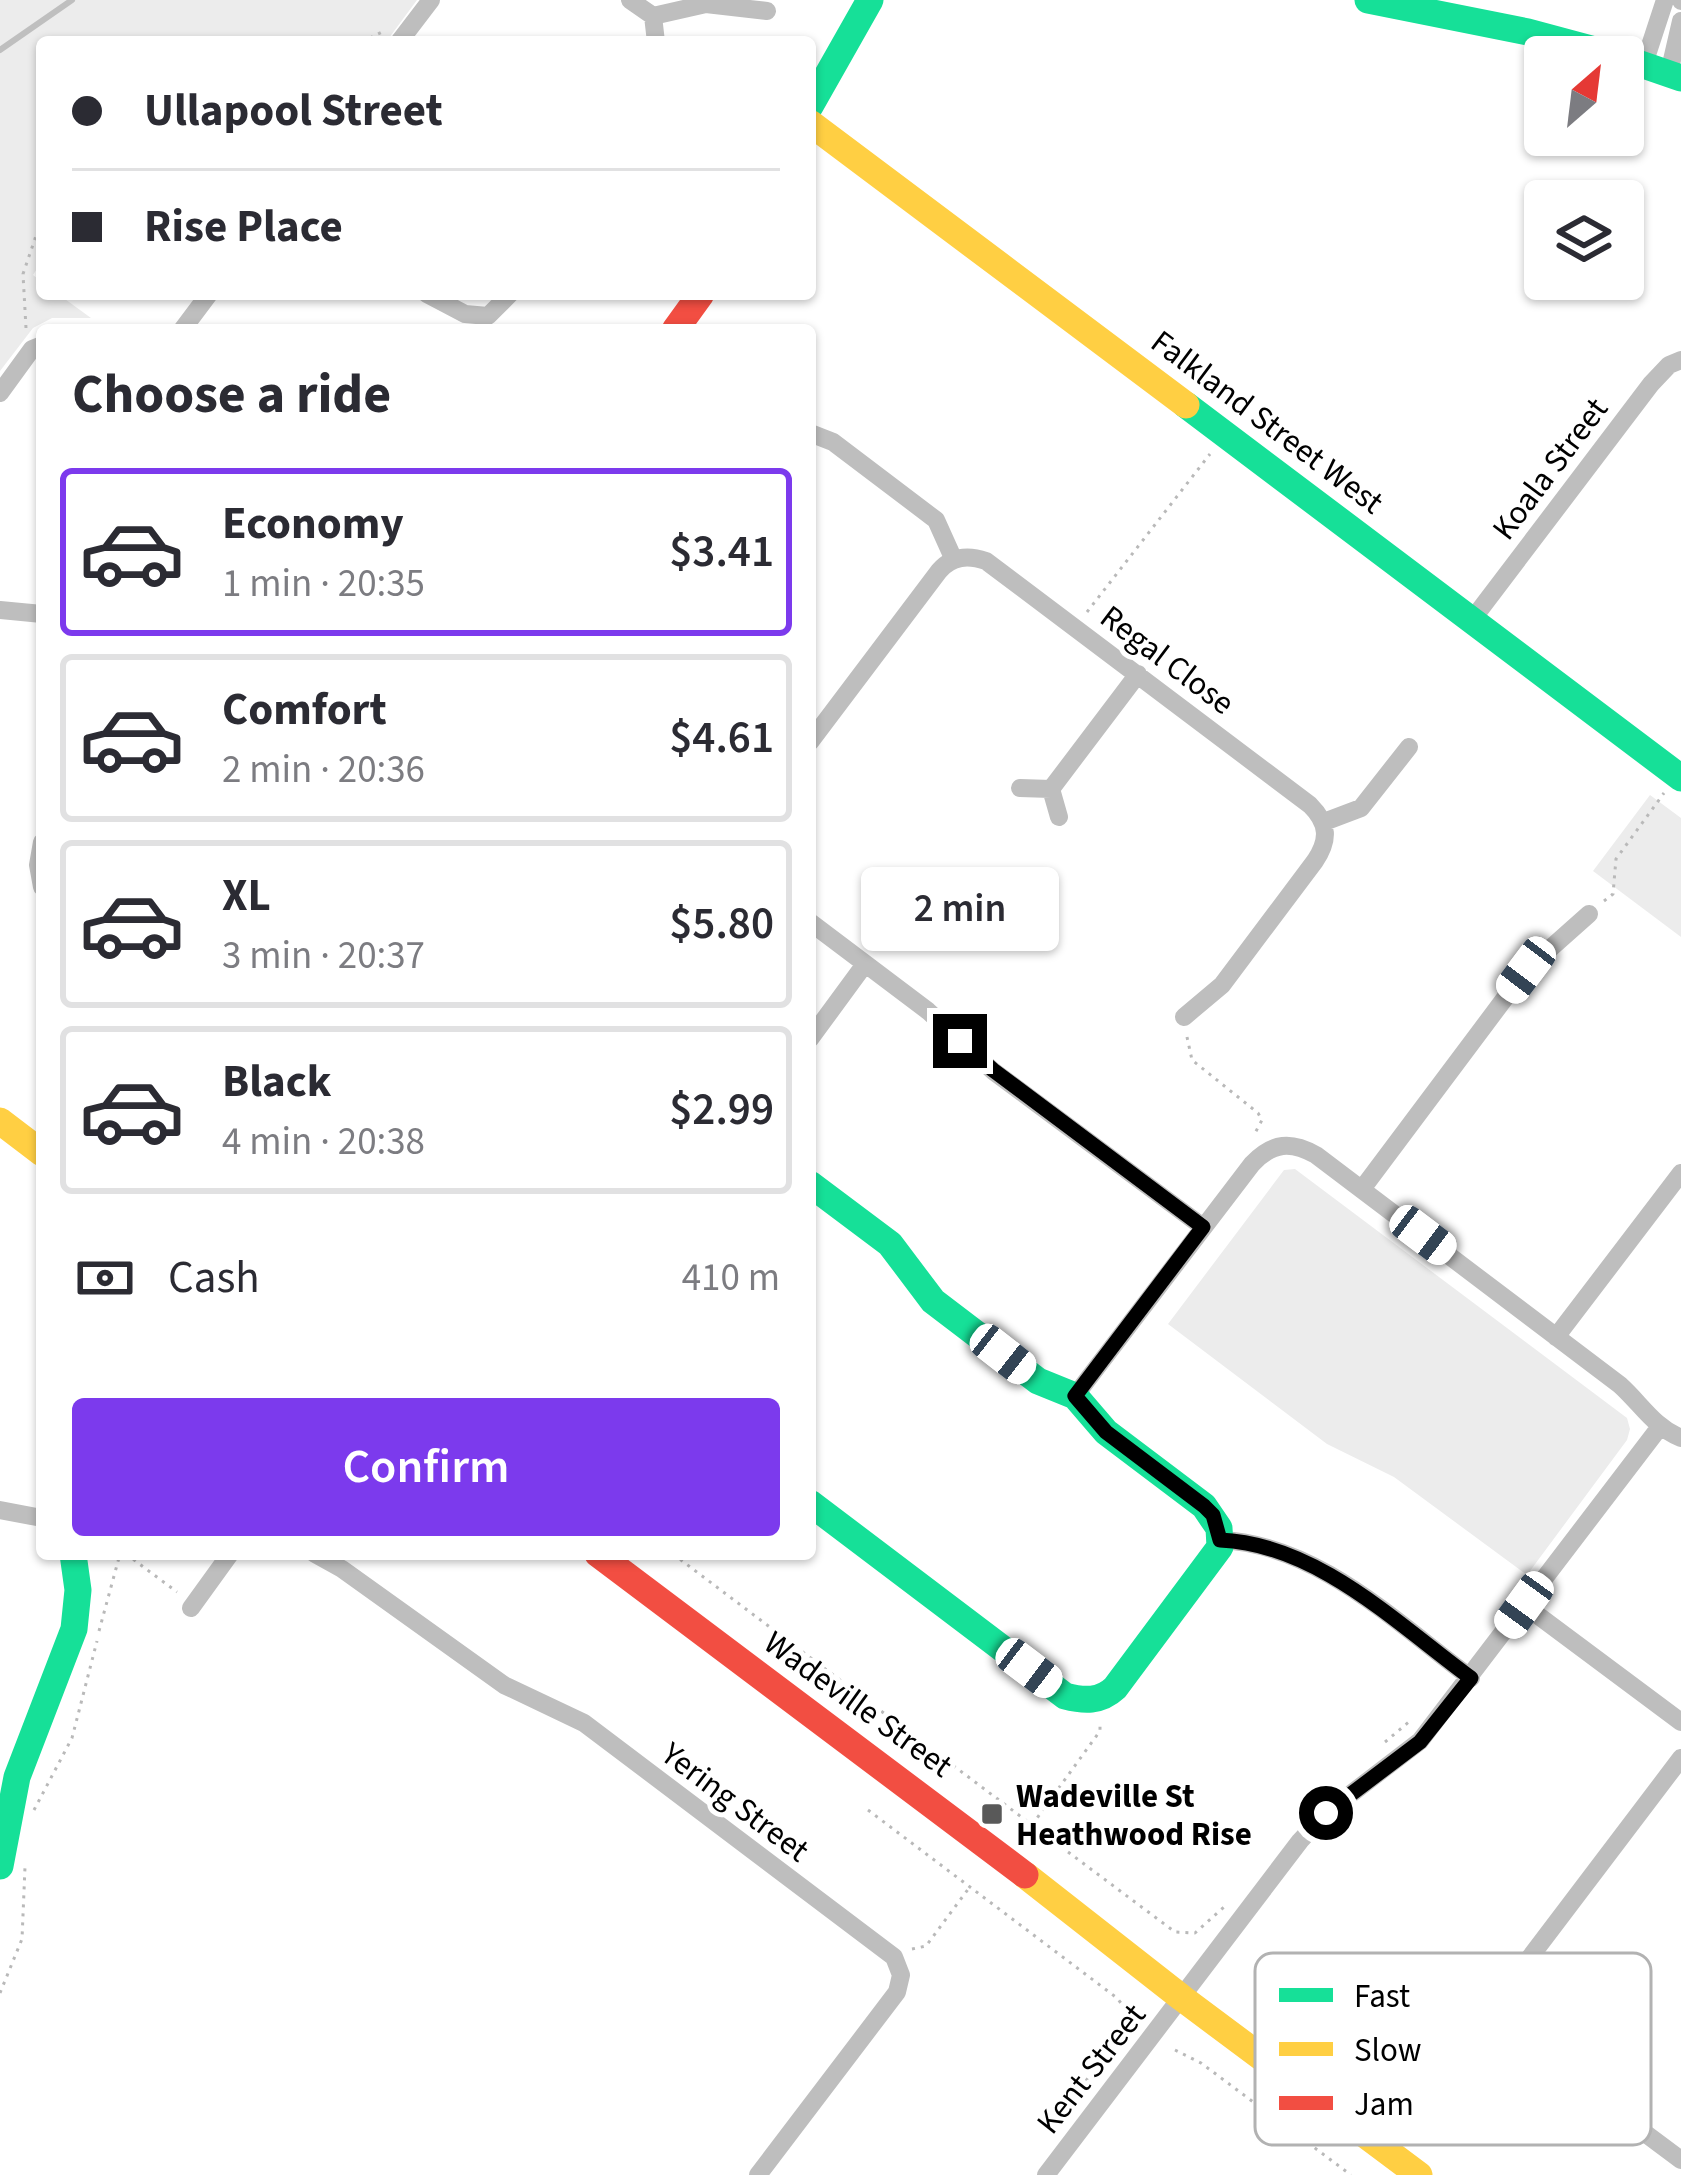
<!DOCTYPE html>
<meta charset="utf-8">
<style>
body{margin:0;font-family:"Source Sans 3",sans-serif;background:#f2f2f3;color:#2b2b33;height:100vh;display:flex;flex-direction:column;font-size:45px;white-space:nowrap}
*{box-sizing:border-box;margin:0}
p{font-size:39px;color:#7c7c81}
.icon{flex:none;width:66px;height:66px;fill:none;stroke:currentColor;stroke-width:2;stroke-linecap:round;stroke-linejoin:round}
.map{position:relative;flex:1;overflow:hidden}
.panel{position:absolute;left:36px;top:324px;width:780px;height:1236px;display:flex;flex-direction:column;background:#fff;border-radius:12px;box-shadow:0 3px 9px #0004}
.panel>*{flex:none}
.hud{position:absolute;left:36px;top:36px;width:780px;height:264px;border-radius:12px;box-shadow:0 3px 9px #0004;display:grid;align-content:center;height:264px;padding:0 36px;background:#fff}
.needle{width:78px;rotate:28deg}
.tools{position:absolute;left:1524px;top:36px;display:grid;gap:24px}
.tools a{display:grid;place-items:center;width:120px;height:120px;border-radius:12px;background:#fff;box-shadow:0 3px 9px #0004;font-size:60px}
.end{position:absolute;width:54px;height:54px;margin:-27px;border:15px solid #000;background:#fff;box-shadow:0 0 0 6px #fff}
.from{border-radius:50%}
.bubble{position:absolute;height:84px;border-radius:12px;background:#fff;box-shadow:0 3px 9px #0004;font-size:39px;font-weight:600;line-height:84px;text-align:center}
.car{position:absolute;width:36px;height:72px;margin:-36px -18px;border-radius:15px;box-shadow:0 0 9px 3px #0007;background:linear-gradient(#fff 24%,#345 0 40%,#fff 0 76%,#345 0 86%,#fff 0)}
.hud b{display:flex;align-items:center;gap:42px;height:114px;font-size:45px}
.hud b+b{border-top:3px solid #e1e1e2}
.hud i{width:30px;height:30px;background:#2b2b33}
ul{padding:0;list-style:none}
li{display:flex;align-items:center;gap:36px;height:168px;margin:0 24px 18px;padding:0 12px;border:6px solid #e1e1e2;border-radius:12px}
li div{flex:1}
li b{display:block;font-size:45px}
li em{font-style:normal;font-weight:600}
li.current{border-color:#7c3aed}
li>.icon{width:108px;height:108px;stroke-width:1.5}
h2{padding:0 36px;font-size:54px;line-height:144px}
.pay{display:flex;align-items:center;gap:30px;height:132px;padding:0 36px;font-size:45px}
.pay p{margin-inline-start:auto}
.primary-button{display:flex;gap:24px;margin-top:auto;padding:24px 36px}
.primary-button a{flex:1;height:138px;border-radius:12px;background:#7c3aed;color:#fff;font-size:48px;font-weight:600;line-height:138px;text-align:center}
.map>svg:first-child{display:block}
.green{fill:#ececec}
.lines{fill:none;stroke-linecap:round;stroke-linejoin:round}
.stream{stroke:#bfbfbf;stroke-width:6}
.path{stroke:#b9b9b9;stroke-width:3;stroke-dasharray:3 6;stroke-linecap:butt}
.street{stroke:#bebebe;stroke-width:18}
.fast{stroke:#16e098;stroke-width:27}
.slow{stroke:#ffcf43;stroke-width:27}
.jam{stroke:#f24e42;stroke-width:27}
.route{stroke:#000;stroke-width:15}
.poi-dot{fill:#595959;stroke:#fff;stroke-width:4.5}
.labels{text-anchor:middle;stroke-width:10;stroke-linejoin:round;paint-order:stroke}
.street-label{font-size:33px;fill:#000;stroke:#fff}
.poi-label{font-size:33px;font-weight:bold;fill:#000;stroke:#fff;text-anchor:start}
.key{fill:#fff;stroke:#b2b2b2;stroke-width:3}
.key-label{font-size:33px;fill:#000}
</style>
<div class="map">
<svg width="1681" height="2175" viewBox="0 0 1681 2175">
<rect width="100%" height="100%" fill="#fff"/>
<path class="green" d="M 0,0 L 417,0 L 386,42 L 42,42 L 42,261 L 33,275 L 42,282 L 42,294 L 58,294 L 91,318 L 52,318 L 33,328 L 0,371 Z
M 1650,795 L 1681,818 L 1681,937 L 1593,871 Z
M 1295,1169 L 1627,1418 L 1630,1429 L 1627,1440 L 1527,1575 L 1394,1477 L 1327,1444 L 1168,1324 L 1284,1170 Z"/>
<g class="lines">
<path class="stream" d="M 0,50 L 72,0"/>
<path class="path" d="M 362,42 L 382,32
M 26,328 L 23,274 L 42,218
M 1087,612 L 1210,454
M 1604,901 L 1613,894 L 1616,859 L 1664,793
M 1187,1037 L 1192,1060 L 1258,1113 L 1262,1120 L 1254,1135
M 126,1554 L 177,1592
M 673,1554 L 1032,1825 L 1100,1731 L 1100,1722
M 99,1631 L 120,1554
M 1385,1742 L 1410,1721
M 34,1810 L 72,1738 L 97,1641
M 868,1810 L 1117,1998 L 1131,2016
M 1032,1825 L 1175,1932 L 1195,1933 L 1224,1907
M 912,1949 L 926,1946 L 969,1888
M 0,1993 L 22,1939 L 25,1867
M 1175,2050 L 1201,2063 L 1351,2175
M 1078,2097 C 1089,2067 1122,2044 1124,2012"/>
<path class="street" d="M 630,0 L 653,16 L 656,42
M 1681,0 L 1681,1
M 653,16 L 706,4 L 767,11
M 399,42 L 431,0
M 1644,64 L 1665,0
M 1669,73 L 1681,21
M 427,294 L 465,314 L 488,316 L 510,294
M 182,330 L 209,294
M 0,393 L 32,349 L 42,345
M 810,433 L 833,442 L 936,520 L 954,560
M 0,610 L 42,614
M 1472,620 L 1651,384 L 1669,365 L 1681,360
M 810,742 L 939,571 C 952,556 968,555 986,561 L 1310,805 C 1329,824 1329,840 1315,861 L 1222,985 L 1184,1017
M 1020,788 L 1051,789 L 1059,817
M 1051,789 L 1138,674
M 1324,822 L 1361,808 L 1409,747
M 42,842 L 38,865 L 42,887
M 810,922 L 928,1011 L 993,1071 L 1203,1227
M 810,1039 L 865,964
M 1362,1189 L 1526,970 L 1589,914
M 1556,1337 L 1681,1173
M 1075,1396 L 1252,1164 C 1273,1142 1291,1141 1316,1155 L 1620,1385 C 1642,1405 1653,1426 1681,1438
M 0,1510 L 42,1518
M 1219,1540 C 1317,1543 1396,1623 1471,1678
M 315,1554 L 342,1569 L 504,1685 L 584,1723 L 894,1957 L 901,1975 L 897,1992 L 758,2175
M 1524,1605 L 1681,1722
M 191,1608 L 230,1554
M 1681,1758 L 1512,1981 C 1503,2003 1502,2012 1512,2034 L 1681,2160
M 1046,2175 L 1300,1841 L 1326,1813 L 1420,1741 L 1659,1428"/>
<path class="fast" d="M 1368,0 L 1528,32 L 1621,57
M 1623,58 L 1681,78
M 810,106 L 870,0
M 1186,405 L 1681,778
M 810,1184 L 890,1244 L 933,1301 L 1038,1381 L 1075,1396 L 1106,1432 L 1204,1506 L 1219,1528 L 1220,1547 L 1115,1688 C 1100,1702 1084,1701 1065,1696 L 810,1503
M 0,1866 L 17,1777 L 74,1629 L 78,1590 L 73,1554"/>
<path class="slow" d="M 810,123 L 1186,405
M 0,1121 L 42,1153
M 1025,1875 L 1182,1998 L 1419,2175"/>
<path class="jam" d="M 675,330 L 701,294
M 598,1554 L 1025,1875"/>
</g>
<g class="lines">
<path class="route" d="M 960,1041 L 993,1070 L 1203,1227 L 1075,1396 L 1106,1432 L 1204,1506 L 1213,1515 L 1220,1540 C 1317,1544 1396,1623 1471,1678 L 1420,1742 L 1326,1813"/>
</g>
<rect class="poi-dot" x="980" y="1802" width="24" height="24" rx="6"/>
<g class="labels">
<g class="street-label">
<text transform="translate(1268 421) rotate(37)" y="12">Falkland Street West</text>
<text transform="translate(1549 468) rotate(-53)" y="12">Koala Street</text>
<text transform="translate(1168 659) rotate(37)" y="12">Regal Close</text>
<text transform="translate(859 1703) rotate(36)" y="12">Wadeville Street</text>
<text transform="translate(736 1801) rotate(37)" y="12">Yering Street</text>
<text transform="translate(1090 2068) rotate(-52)" y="12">Kent Street</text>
</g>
<g class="poi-label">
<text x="1016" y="1807">Wadeville St<tspan x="1016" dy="38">Heathwood Rise</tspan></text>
</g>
</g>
<rect x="1255" y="1953" width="396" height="192" rx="18" class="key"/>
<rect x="1279" y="1988" width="54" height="14" fill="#16e098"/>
<rect x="1279" y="2042" width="54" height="14" fill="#ffcf43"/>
<rect x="1279" y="2096" width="54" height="14" fill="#f24e42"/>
<g class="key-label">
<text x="1354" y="2007">Fast</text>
<text x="1354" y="2061">Slow</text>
<text x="1354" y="2115">Jam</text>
</g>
</svg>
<div class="tools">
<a><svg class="needle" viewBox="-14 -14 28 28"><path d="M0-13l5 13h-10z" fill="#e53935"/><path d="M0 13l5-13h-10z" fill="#7c7c81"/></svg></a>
<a><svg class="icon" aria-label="layers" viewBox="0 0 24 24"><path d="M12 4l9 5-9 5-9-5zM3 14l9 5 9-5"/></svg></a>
</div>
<i class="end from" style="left:1326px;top:1813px"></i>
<i class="end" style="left:960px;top:1041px"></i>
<div class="bubble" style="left:861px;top:867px;width:198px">2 min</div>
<i class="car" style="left:1526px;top:970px;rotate:217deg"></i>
<i class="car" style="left:1423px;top:1235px;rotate:127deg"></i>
<i class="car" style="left:1003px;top:1354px;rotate:128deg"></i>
<i class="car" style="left:1524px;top:1605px;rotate:216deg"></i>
<i class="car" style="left:1029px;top:1668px;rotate:127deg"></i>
<div class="hud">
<b><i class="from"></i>Ullapool Street</b>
<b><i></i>Rise Place</b>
</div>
<section class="panel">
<h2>Choose a ride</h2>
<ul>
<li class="current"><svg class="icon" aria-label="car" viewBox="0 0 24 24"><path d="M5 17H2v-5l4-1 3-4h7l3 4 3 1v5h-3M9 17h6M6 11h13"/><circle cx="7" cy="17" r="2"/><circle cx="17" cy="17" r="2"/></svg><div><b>Economy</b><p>1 min · 20:35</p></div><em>$3.41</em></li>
<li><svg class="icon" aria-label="car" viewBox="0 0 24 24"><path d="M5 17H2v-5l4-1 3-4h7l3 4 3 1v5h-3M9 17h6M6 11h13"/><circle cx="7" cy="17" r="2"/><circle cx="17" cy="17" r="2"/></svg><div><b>Comfort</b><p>2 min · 20:36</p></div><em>$4.61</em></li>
<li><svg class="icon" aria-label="car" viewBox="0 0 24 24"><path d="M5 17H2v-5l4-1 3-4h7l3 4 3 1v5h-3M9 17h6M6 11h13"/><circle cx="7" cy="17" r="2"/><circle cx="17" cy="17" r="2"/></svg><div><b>XL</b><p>3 min · 20:37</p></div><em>$5.80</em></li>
<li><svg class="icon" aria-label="car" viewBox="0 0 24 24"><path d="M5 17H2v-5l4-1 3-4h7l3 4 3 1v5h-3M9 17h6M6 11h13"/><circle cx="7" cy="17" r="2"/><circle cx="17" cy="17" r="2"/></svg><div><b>Black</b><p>4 min · 20:38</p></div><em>$2.99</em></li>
</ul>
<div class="pay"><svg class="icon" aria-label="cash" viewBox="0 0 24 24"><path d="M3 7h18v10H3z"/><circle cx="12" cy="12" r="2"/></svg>Cash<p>410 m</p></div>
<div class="primary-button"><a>Confirm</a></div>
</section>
</div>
